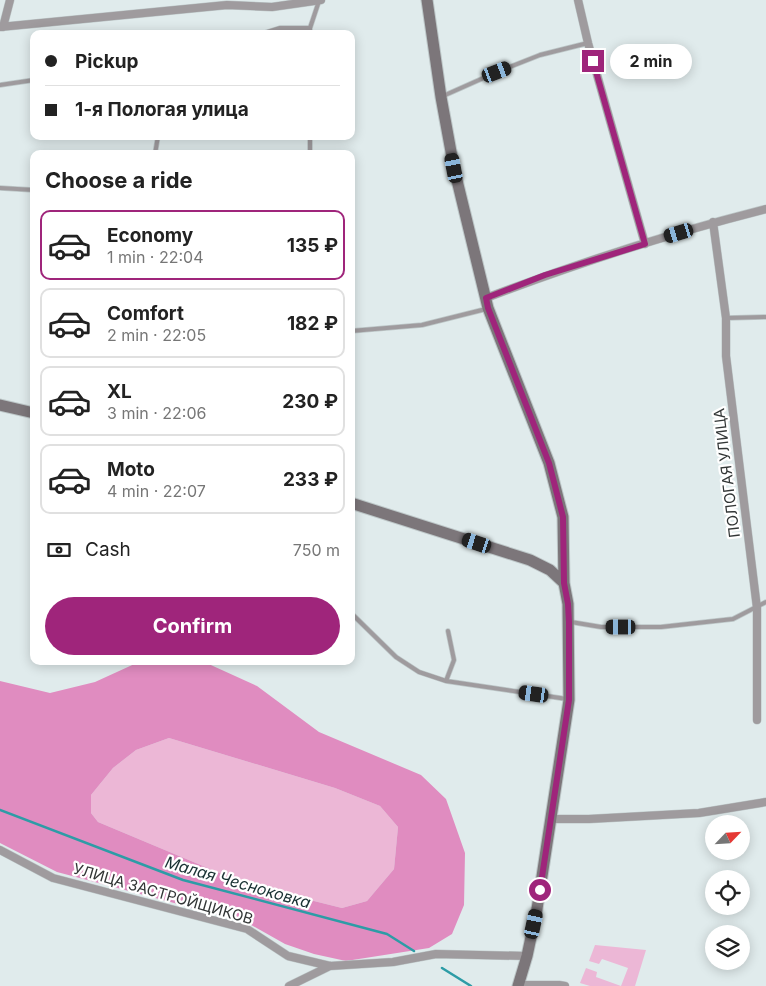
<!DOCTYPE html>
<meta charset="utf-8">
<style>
body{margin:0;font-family:Inter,sans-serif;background:#f2f2f2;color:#222;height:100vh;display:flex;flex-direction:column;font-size:19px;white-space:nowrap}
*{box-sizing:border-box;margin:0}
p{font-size:16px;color:#767676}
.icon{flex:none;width:28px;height:28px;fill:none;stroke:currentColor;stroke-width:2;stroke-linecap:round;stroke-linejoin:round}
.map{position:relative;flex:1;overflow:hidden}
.details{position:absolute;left:30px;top:150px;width:325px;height:515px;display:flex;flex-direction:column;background:#fff;border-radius:10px;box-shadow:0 2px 12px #0003}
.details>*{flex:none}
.banner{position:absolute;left:30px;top:30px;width:325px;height:110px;border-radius:10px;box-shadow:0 2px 12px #0003;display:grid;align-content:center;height:110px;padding:0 15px;background:#fff}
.needle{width:32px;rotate:65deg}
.tools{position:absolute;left:705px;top:815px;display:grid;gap:10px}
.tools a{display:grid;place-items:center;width:45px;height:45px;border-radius:50%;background:#fff;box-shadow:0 2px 12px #0003;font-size:25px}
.end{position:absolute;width:22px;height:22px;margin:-11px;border:6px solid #9f257b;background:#fff;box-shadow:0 0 0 2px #fff}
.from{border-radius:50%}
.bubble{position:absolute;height:35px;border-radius:18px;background:#fff;box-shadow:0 2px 12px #0003;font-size:16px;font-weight:700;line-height:35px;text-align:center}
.car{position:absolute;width:15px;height:30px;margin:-15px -8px;border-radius:6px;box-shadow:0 0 4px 1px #0007;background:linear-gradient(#222 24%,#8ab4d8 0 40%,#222 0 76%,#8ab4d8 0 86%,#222 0)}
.banner b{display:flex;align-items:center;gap:18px;height:48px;font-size:19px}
.banner b+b{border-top:1px solid #e0e0e0}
.banner i{width:12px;height:12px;background:#222}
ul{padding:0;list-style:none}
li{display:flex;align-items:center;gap:15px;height:70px;margin:0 10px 8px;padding:0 5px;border:2px solid #e0e0e0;border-radius:10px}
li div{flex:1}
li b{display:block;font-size:19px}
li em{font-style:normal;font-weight:700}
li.active{border-color:#9f257b}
li>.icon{width:45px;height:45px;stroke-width:1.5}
h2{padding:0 15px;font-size:22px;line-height:60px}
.pay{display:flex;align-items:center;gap:12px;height:55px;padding:0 15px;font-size:19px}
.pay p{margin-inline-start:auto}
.primary-button{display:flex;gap:10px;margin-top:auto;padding:10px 15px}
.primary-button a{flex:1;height:58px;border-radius:30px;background:#9f257b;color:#fff;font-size:20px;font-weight:700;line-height:58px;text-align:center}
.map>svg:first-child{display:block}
.green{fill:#ecb7d6}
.forest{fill:#e08cc0;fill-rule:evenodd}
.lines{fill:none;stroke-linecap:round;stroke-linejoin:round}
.stream{stroke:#2d9ca6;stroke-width:2.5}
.lane-casing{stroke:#bdc7c8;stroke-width:5.5}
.street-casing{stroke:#bdc7c8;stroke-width:9}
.secondary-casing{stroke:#bdc7c8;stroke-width:13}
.lane{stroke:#9f9b9e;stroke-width:4}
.street{stroke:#9f9b9e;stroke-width:8}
.secondary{stroke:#7c767a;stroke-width:11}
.route{stroke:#9f257b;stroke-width:6}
.labels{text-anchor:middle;stroke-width:4.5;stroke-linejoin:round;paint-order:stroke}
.street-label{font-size:15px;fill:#323636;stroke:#fff}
.water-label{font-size:16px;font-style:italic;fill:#193133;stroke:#fff}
</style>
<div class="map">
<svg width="766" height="986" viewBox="0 0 766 986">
<rect width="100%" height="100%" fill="#e0ebec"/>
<path class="green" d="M 169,738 L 335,788 L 380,806 L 398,827 L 394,869 L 367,901 L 342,908 L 246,884 L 98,822 L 91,813 L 91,795 L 113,768 L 136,750 Z
M 595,945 L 646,950 L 635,986 L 621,986 L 628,968 L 602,959 L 599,964 L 589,961 Z
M 586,968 L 597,972 L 596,977 L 621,986 L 590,986 L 580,983 Z"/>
<path class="forest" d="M 141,661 L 202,661 L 257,686 L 319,732 L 421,775 L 446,799 L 465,853 L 464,905 L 452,934 L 429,948 L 346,961 L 314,954 L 285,944 L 246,922 L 57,872 L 0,843 L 0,681 L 50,693 L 95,682 ZM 169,738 L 335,788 L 380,806 L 398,827 L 394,869 L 367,901 L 342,908 L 246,884 L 98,822 L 91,813 L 91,795 L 113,768 L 136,750 Z"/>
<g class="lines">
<path class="stream" d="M 0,810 L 183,880 L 387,934 L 414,951
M 442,968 L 471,986"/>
<g class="lane-casing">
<path id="lane" d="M 261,34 L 280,28 L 310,28
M 310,34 L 310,28 L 319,1
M 0,85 L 34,80
M 443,96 L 497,72 L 540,55 L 588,43
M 155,154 L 158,136
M 310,154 L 310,136
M 0,188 L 34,190
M 726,318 L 766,317
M 351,331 L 422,325 L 486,309
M 351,613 L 396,657 L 419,672 L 446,681 L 567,699
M 571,622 L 601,627 L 661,627 L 733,619 L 766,602
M 446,681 L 454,660 L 448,631"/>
</g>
<g class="street-casing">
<path id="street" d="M 578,0 L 588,43 L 645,244
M 0,27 L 227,5 L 272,7 L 321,0
M 3,27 L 10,0
M 713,222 L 726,318 L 726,356 L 757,608 L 757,720
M 486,298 C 578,263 671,233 766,209
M 551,819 L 589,819 L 699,813 L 766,802
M 0,850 L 53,878 L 247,929 L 288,956 L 330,966 L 393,962 L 436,954 L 527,956
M 518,985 L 559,985 L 565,986
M 289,986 L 330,966"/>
</g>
<g class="secondary-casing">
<path id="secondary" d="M 427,0 L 441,97 L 454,168 L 488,308 L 549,463 L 563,517 L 564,583 L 568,604 L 569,700 L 537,909 L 527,956 L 518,986
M 0,405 L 34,413
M 351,503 L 530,560 L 550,570 L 564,583"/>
</g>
<use href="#lane" class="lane"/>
<use href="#street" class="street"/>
<use href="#secondary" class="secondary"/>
</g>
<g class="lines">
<path class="route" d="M 540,890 L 569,700 L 569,622 L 568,604 L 564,583 L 563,517 L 549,463 L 488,308 L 486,298 L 545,275 L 645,244 L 593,61"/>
</g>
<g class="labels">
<g class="street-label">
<text transform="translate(727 473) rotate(-97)" y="5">ПОЛОГАЯ УЛИЦА</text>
<text transform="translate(163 894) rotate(16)" y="5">УЛИЦА ЗАСТРОЙЩИКОВ</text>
</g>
<g class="water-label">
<text transform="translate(238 882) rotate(16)" y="6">Малая Чесноковка</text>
</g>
</g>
</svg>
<div class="tools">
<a><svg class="needle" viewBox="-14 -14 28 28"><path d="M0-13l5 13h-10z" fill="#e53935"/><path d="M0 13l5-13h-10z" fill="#767676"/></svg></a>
<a><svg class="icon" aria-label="locate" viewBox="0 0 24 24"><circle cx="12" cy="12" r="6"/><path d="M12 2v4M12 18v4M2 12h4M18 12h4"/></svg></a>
<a><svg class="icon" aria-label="layers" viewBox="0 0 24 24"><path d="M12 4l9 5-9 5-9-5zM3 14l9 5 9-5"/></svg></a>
</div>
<i class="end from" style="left:540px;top:890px"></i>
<i class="end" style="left:593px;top:61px"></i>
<div class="bubble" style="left:610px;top:44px;width:82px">2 min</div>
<i class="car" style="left:497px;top:72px;rotate:69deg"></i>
<i class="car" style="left:454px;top:168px;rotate:349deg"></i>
<i class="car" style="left:679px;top:233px;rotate:253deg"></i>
<i class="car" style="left:477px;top:543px;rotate:288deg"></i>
<i class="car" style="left:621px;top:627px;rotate:270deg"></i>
<i class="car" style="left:534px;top:694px;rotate:278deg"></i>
<i class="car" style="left:534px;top:924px;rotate:12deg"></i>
<div class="banner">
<b><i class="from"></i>Pickup</b>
<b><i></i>1-я Пологая улица</b>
</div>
<section class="details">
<h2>Choose a ride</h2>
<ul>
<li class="active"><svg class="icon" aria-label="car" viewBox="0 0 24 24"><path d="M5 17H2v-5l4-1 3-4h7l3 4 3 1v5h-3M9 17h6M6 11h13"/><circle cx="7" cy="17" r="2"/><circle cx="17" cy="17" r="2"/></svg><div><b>Economy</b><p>1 min · 22:04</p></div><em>135 ₽</em></li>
<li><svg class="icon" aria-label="car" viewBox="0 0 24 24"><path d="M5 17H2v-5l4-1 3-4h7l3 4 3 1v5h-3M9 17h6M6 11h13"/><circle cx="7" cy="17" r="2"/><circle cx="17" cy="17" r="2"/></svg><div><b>Comfort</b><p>2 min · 22:05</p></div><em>182 ₽</em></li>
<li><svg class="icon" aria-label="car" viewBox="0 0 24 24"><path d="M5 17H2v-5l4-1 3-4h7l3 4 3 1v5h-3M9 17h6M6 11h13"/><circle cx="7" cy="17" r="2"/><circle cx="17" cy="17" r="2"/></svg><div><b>XL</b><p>3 min · 22:06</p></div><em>230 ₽</em></li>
<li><svg class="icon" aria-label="car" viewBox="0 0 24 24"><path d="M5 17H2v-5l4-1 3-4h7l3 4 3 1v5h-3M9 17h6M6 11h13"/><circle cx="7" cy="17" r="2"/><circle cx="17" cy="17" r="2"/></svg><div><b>Moto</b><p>4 min · 22:07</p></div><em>233 ₽</em></li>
</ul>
<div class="pay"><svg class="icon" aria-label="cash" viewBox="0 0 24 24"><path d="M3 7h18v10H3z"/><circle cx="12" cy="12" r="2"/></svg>Cash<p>750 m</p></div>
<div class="primary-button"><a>Confirm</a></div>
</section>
</div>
